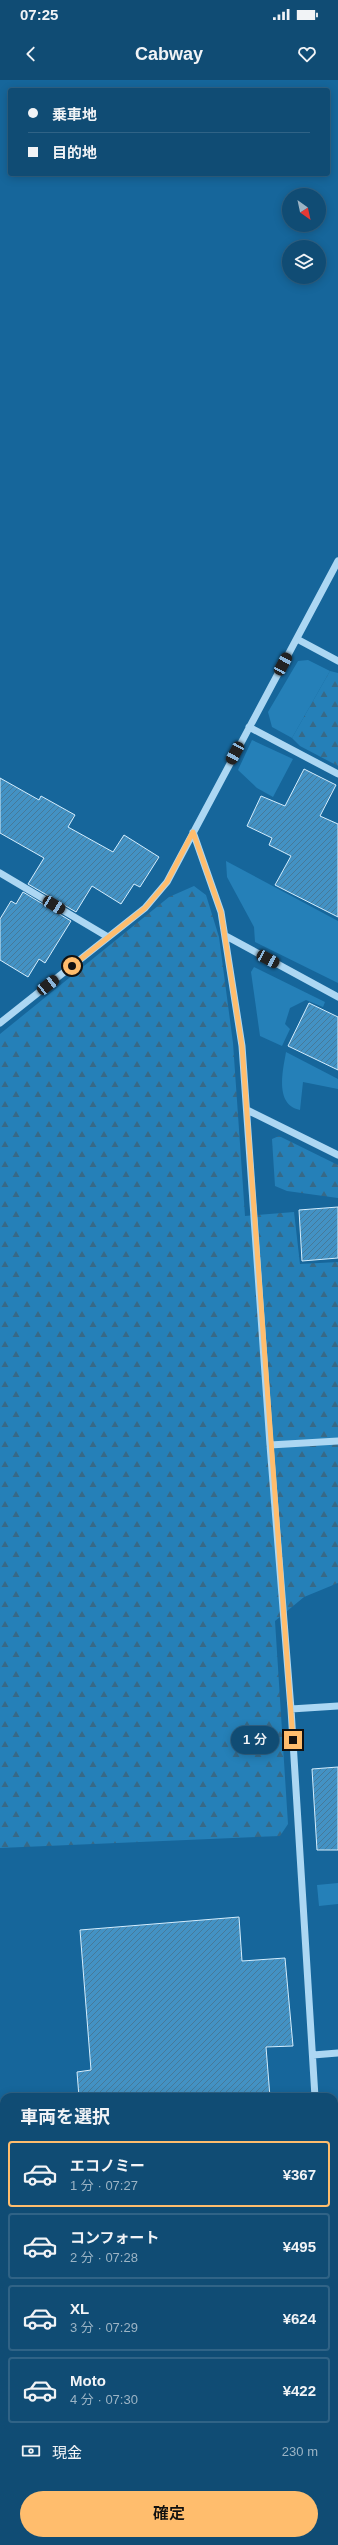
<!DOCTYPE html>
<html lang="ja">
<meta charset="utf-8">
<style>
body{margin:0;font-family:Arial,"Noto Sans JP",sans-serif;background:#195379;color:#f1f3f6;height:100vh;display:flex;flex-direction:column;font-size:15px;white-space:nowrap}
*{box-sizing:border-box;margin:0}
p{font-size:13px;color:#9cb4c5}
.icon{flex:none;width:22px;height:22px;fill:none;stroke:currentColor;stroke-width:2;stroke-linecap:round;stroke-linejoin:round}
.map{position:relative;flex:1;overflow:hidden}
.drawer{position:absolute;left:0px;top:2013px;width:338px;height:452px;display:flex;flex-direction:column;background:#104c74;border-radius:12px 12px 0 0;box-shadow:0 2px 10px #0003,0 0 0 1px #306386}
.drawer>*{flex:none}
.banner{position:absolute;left:8px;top:8px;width:322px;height:88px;border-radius:4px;box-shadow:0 2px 10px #0003,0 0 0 1px #306386;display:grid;align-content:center;height:88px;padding:0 20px;background:#104c74}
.needle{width:26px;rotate:147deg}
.buttons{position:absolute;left:282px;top:108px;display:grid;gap:8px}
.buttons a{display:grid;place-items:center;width:44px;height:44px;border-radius:50%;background:#104c74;box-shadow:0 2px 10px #0003,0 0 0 1px #306386;font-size:20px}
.end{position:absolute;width:18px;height:18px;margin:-9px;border:5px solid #ffbd6d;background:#111;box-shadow:0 0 0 2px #111}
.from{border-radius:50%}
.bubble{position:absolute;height:28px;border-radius:14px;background:#104c74;box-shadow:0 2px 10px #0003,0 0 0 1px #306386;font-size:13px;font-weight:600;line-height:28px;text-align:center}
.car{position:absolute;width:12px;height:24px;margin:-12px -6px;border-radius:5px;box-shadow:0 0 3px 1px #0007;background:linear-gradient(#222 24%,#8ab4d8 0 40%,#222 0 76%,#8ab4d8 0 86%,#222 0)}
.banner b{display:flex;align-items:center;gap:14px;height:38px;font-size:15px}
.banner b+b{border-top:1px solid #306386}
.banner i{width:10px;height:10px;background:#f1f3f6}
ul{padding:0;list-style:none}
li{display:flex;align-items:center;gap:12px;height:66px;margin:0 8px 6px;padding:0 12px;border:2px solid #306386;border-radius:4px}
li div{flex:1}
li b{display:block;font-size:15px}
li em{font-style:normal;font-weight:600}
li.active{border-color:#ffbd6d}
li>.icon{width:36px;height:36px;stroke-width:1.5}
h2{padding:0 20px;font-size:18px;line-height:48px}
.pay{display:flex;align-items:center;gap:10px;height:44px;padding:0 20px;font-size:15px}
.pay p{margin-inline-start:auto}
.primary-button{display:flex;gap:8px;margin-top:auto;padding:8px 20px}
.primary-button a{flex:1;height:46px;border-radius:24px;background:#ffbd6d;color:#111;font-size:16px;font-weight:600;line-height:46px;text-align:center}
.status{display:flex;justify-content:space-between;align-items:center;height:28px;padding:0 20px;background:#104c74;direction:ltr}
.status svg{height:11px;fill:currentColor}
header{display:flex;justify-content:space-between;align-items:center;height:52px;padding:0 20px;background:#104c74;font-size:18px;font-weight:600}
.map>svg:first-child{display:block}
.green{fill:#2580b8}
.forest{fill:url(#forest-firs)}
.building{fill:url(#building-hatch);stroke:#d4edfd}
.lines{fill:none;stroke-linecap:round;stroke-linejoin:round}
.minor{stroke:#acd7f3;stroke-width:7}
.route{stroke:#ffbd6d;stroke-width:5}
</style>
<div class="status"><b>07:25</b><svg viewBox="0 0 49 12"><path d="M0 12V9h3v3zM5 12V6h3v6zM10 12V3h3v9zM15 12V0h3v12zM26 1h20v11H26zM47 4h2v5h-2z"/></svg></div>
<header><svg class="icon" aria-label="back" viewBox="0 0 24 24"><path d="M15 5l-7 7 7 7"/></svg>Cabway<svg class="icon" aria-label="heart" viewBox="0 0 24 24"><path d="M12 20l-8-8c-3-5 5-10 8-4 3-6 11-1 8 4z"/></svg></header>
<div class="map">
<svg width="338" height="2465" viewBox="0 0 338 2465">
<defs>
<pattern id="forest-firs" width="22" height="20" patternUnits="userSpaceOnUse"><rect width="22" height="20" fill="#2580b8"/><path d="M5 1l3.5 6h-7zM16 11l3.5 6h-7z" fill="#376987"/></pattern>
<pattern id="building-hatch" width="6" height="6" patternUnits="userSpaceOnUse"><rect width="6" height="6" fill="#4392c4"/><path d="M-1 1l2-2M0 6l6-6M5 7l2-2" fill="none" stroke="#467a9a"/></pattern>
</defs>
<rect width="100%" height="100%" fill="#16669b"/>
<path class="green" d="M 308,580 L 330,591 L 292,658 L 272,647 L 268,632 L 298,581 Z
M 252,660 L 293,679 L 273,717 L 257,708 L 238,690 Z
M 226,781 L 338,841 L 338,903 L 255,862 L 254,847 L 227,797 Z
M 254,887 L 325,922 L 323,927 L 306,920 L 290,928 L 285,944 L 290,949 L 282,966 L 260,956 L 251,892 Z
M 286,972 L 338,999 L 338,1009 L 303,1002 L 300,1030 C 274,1025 283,990 286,972 Z
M 338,1803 L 338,1824 L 319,1826 L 317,1805 Z
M 0,2133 L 4,2133 L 4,2208 L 0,2209 Z
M 126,2461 L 286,2461 L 286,2465 L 126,2465 Z"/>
<path class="forest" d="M 330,591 L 338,593 L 338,686 L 300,666 L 292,658 Z
M 194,806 L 206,815 L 219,857 L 233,963 L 245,1136 L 294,1132 L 300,1184 L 338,1182 L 338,1503 L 304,1517 L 275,1541 L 288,1744 L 280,1756 L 0,1768 L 0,954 L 169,817 Z
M 279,1056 L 338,1085 L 338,1118 L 287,1111 L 275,1106 L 272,1059 Z
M 293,2461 L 333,2461 L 333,2465 L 291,2465 Z"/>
<path class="building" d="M 304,689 L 336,705 L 320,736 L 338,744 L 338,837 L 275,805 L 291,776 L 269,765 L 272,758 L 247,746 L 261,716 L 285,726 Z
M 0,698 L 39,720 L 41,716 L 75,735 L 68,747 L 113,772 L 124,755 L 159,777 L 140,807 L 134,804 L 121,824 L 92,806 L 76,832 L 28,804 L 44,778 L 0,753 Z
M 23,812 L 71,841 L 45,883 L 39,879 L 28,897 L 0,880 L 0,839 L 11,821 L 16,824 Z
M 309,923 L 338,937 L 338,990 L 288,966 Z
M 338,1127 L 338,1178 L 302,1181 L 299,1130 Z
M 338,1687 L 338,1770 L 317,1770 L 312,1689 Z
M 239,1837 L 242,1881 L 285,1878 L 293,1966 L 266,1967 L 270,2017 L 79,2017 L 77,1992 L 91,1990 L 80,1850 Z"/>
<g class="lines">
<path class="minor" d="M 297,559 L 338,581
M 249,647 L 338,694
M 193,752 L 221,832 L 242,966 L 270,1365 L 291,1629 L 315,2017
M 0,793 L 108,857
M 226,856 L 338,917
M 0,943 L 145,828 L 167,802 L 338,481
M 247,1030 L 338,1075
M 270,1365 L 338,1361
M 291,1629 L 338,1626
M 313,1975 L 338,1973
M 334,2080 L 338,2079
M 334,2346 L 338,2414"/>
</g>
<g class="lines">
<path class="route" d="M 72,886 L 145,828 L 167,802 L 193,752 L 221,832 L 242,966 L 293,1660"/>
</g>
</svg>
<div class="buttons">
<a><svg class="needle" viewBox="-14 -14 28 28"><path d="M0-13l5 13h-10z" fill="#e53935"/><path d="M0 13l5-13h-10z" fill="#9cb4c5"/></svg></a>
<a><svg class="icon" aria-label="layers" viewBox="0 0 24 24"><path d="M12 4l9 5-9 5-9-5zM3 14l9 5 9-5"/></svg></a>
</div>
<i class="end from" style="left:72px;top:886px"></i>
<i class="end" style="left:293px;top:1660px"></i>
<div class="bubble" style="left:231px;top:1646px;width:48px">1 分</div>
<i class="car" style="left:283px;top:584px;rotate:28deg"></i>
<i class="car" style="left:235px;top:673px;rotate:208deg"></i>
<i class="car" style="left:54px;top:825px;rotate:121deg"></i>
<i class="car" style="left:268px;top:879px;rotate:118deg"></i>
<i class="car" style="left:48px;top:905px;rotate:52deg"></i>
<div class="banner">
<b><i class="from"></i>乗車地</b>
<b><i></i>目的地</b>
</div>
<section class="drawer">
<h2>車両を選択</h2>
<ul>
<li class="active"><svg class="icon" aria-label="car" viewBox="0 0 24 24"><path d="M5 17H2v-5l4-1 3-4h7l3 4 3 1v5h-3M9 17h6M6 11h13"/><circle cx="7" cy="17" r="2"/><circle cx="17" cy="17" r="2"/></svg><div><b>エコノミー</b><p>1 分 · 07:27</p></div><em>¥367</em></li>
<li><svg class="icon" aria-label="car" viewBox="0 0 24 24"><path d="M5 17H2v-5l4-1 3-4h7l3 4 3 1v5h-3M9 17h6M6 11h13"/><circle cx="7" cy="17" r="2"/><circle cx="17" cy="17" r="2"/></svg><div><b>コンフォート</b><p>2 分 · 07:28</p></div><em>¥495</em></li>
<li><svg class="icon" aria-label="car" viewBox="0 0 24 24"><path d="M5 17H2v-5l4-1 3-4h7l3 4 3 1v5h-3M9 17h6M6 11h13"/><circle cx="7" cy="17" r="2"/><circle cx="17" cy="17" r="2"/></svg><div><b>XL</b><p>3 分 · 07:29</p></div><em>¥624</em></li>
<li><svg class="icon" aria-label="car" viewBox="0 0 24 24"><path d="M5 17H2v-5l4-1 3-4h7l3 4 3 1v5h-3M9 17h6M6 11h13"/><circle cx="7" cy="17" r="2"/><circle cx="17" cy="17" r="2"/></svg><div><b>Moto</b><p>4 分 · 07:30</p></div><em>¥422</em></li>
</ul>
<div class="pay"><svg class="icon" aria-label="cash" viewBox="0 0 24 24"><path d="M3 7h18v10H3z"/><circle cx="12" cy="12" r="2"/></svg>現金<p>230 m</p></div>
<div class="primary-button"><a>確定</a></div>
</section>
</div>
